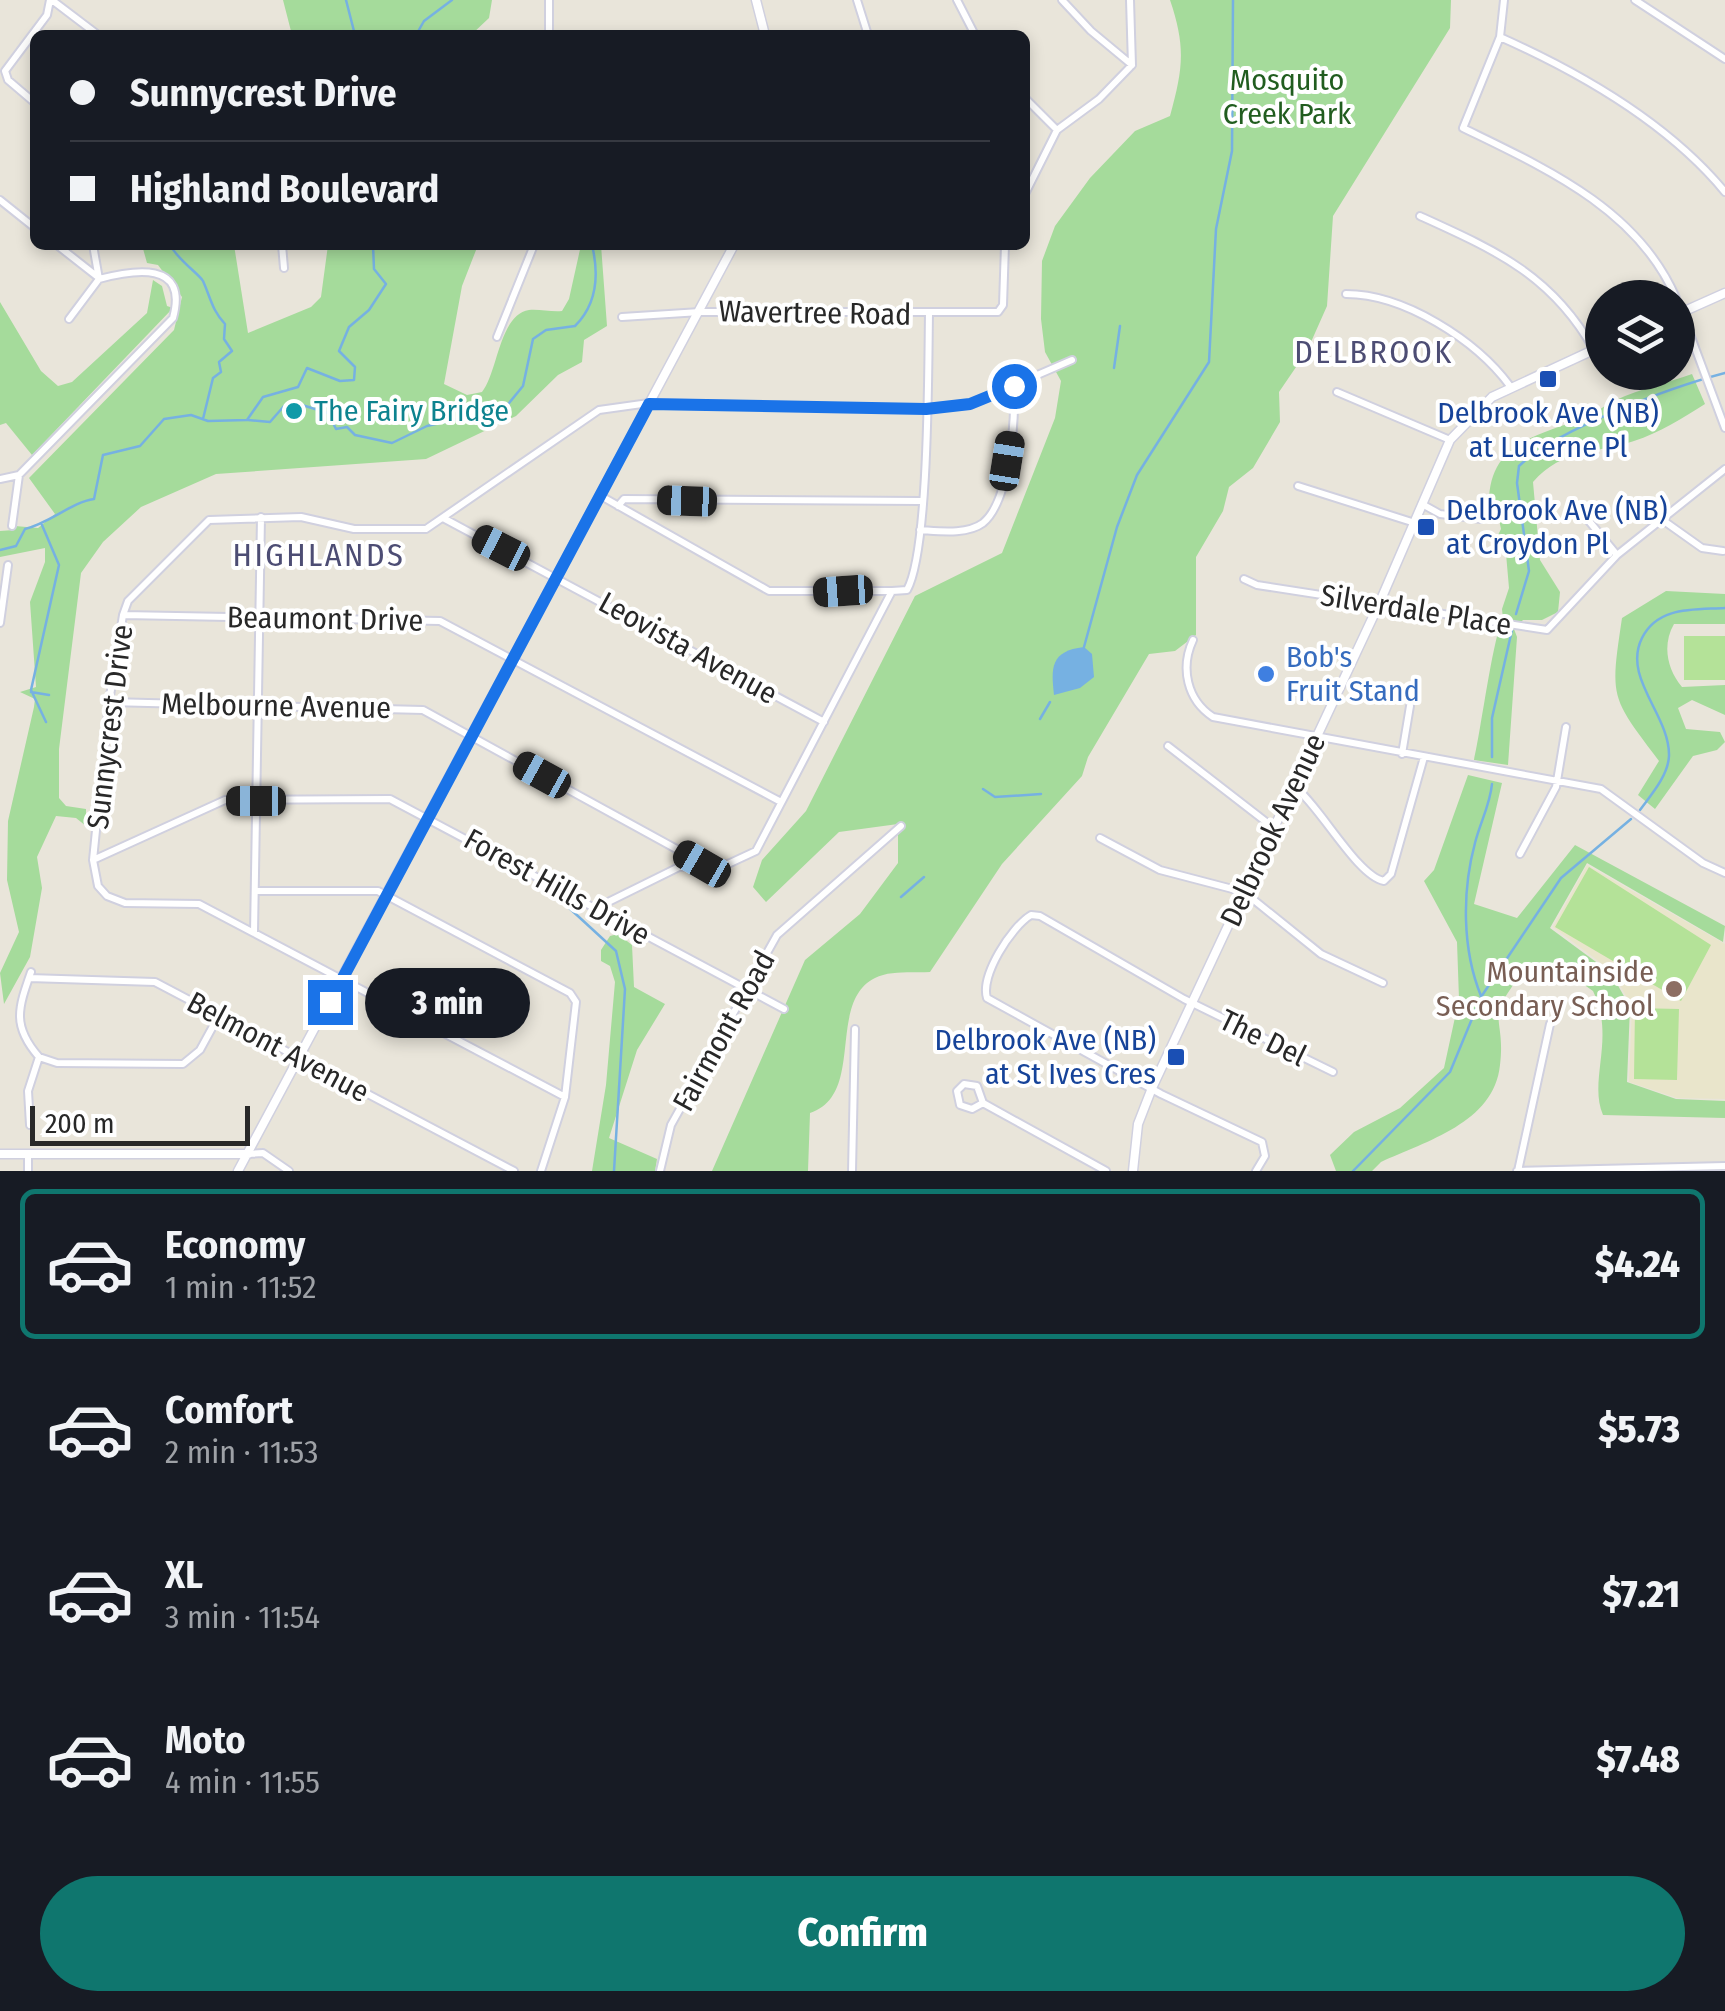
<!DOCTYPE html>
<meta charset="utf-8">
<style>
body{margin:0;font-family:"Fira Sans Condensed",sans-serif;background:#20242c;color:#f1f3f6;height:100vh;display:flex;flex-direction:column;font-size:38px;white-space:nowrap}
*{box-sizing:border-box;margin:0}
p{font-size:32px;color:#9ea1a6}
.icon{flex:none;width:55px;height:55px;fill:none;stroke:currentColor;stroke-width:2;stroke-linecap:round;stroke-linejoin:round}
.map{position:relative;height:1171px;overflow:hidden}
.side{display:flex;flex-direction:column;background:#171b24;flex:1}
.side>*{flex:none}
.guide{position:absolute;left:30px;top:30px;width:1000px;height:220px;border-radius:15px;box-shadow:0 5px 15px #0003;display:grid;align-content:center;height:220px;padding:0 40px;background:#171b24}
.tools{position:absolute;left:1585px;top:280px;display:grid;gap:20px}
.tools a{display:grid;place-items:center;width:110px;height:110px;border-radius:50%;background:#171b24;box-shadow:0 5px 15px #0003;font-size:50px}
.scale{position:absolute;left:30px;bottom:25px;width:220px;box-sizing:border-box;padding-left:10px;border:5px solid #282828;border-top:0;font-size:28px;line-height:35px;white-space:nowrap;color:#282828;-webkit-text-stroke:8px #fff;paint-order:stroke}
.end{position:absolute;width:45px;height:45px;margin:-22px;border:12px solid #1a73e8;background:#fff;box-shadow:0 0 0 5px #fff}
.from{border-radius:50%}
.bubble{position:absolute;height:70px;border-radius:35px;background:#171b24;box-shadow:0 5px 15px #0003;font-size:32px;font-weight:800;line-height:70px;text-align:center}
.car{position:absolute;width:30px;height:60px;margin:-30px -15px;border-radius:12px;box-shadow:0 0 8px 2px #0007;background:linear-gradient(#222 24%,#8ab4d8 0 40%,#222 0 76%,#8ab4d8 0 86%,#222 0)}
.guide b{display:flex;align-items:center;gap:35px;height:95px;font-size:38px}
.guide b+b{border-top:2px solid #363941}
.guide i{width:25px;height:25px;background:#f1f3f6}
ul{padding:18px 0 0;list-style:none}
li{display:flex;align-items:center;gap:30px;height:150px;margin:0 20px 15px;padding:0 20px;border:5px solid transparent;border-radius:15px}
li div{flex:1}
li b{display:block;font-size:38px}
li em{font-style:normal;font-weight:800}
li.selected{border-color:#0f766e}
li>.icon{width:90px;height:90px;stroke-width:1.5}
.primary-button{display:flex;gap:20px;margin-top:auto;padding:20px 40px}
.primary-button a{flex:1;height:115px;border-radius:60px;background:#0f766e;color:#fff;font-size:40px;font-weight:800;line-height:115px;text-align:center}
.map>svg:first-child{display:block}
.education{fill:#e9e5cb}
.green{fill:#a5db9b}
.pitch{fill:#b4e298}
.water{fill:#76b1e2}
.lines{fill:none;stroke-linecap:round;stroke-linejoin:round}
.stream{stroke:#76b1e2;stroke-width:2.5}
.minor-casing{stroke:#d0d0df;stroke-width:10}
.tertiary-casing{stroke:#d0d0df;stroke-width:11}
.minor{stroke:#fff;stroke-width:6}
.tertiary{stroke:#fff;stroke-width:8}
.route{stroke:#1a73e8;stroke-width:12}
.transit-dot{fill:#1a4fb4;stroke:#fff;stroke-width:4}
.culture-dot{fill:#0f9aa8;stroke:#fff;stroke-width:4}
.shop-dot{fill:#3f7fe0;stroke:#fff;stroke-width:4}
.education-dot{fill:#8d6e63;stroke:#fff;stroke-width:4}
.labels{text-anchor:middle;stroke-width:8;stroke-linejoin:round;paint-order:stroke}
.park-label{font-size:30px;fill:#215d1f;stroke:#fff}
.street-label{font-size:30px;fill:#282828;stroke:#fff}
.culture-label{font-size:30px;fill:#0d838f;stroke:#fff;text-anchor:start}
.transit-label{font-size:30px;fill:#164399;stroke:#fff}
.shop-label{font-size:30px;fill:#366cbe;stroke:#fff;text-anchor:start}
.education-label{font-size:30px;fill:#785e54;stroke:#fff;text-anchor:end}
.neighbourhood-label{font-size:32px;letter-spacing:2.5px;fill:#4d4d74;stroke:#fff}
</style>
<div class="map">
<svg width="1725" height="1171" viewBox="0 0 1725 1171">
<rect width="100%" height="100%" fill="#e9e5da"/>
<path class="education" d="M 1587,865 L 1725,944 L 1725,1099 L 1677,1098 L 1629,1082 L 1632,1007 L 1613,972 L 1553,927 Z"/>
<path class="green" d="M 283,0 L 492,0 L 489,18 L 471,35 L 292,35 Z
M 1170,0 L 1451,0 L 1450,28 L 1333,216 L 1327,306 L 1307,351 L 1279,392 L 1280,422 L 1253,468 L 1229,487 L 1223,511 L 1196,557 L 1196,635 L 1175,651 L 1149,654 L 1088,757 L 1082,776 L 1002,864 L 930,972 C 914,973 890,970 875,978 C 826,1002 866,1095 810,1113 L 808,1171 L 712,1171 L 805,960 L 860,914 L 898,863 L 898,824 L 839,832 L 766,902 L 753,887 L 762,860 L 806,811 L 915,596 L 1002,553 L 1055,418 L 1061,381 L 1045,352 L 1041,319 L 1042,261 L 1055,226 L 1090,178 L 1135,131 L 1170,116 C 1183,69 1186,47 1170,0 Z
M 142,245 L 234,245 L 248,333 L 311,307 L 321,297 L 328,245 L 478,245 L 462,286 L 444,384 L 467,395 L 482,392 C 498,372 499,315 529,310 C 539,309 551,312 562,311 L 569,299 L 581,245 L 601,245 L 607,326 L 584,340 L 582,362 L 558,375 L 516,416 L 426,459 L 216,474 L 141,507 L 103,542 L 81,573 L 59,749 L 59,798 L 66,806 L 86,809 L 86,826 L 76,818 L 56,816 L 37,857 L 42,888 L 30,957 L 4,1004 L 0,973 L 19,932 L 7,880 L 8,821 L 34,707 L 35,699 L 20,692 L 36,687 L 30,602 L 45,562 L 45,548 L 0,557 L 0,531 L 14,530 L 15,526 L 38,528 L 55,514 L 29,478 L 174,330 L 182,297 L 158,265 L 147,263 Z
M 153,280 L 162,286 L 167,306 L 173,308 L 32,455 L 6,423 L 0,425 L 0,302 L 41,371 L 58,386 L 72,382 L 147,313 Z
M 1692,374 L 1705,404 C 1683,418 1659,433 1634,441 C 1595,454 1563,448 1533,482 L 1540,560 L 1560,592 L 1558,612 L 1542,620 L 1523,620 L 1514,629 L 1517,637 L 1508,765 L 1474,760 C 1481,731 1493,636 1503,619 L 1502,609 L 1509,588 L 1505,542 L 1496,539 L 1501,529 L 1498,515 L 1489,508 C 1487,444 1533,437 1581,419 C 1594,414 1604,406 1616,400 C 1640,389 1667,383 1692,374 Z
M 1666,591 L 1725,594 L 1725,624 L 1674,624 C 1662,645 1667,669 1682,687 L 1725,685 L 1725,715 L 1692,700 L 1678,708 L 1686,729 L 1720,732 L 1725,742 L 1717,750 L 1693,756 L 1655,809 L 1638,795 L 1659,761 C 1610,696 1610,699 1622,618 Z
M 1468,775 L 1502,783 L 1474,904 L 1517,918 L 1575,845 L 1725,926 L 1723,942 L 1587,863 L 1550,928 L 1611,973 L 1630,1007 L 1627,1082 L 1676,1099 L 1725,1101 L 1725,1118 L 1603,1115 C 1588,1080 1616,1038 1593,991 L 1563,970 L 1522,973 C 1483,1024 1506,1013 1500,1065 C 1494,1123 1426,1141 1381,1162 L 1372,1171 L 1336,1171 L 1330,1155 L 1354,1132 L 1400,1108 L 1444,1068 L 1459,999 L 1457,942 L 1424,881 L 1434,870 Z
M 618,934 L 632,945 L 634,987 L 665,1004 L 637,1050 L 609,1138 L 657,1159 L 655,1171 L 592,1171 L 606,1085 L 615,982 L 610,966 L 601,961 L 601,950 L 610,936 Z"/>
<path class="pitch" d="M 1684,636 L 1725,636 L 1725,680 L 1684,680 Z
M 1589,867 L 1711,945 L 1681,1001 L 1555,927 Z
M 1635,1008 L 1679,1009 L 1677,1080 L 1634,1079 Z"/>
<path class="water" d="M 1084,647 L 1092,654 L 1094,677 L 1080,688 L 1054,695 C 1051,668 1050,651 1084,647 Z"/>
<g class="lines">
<path class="stream" d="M 346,0 L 355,35
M 416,35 L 424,21 L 452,0
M 170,245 C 179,261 199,274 203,281 C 211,299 212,310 225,324 L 224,339 L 232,351 L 219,362 L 221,372 L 213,378 L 203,419
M 1114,368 L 1120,326
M 248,420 L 270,422 L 284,406 L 302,405 L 328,413 L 336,429 L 347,427 L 355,435 L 392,443 L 427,426 L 505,408 L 523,386 L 533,339 L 546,330 L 575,326 C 598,303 599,274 592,245
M 42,525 L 59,565 L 31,690 L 46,722
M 0,550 L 16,546 L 25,529 C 50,523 72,502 94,499 L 103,455 L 140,446 L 164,419 L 191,415 L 208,421 L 247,420 L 263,397 L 298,387 L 307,368 L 340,381 L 354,380 L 355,367 L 339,351 L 349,327 L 369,310 L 386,284 L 374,269 L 373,245
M 1516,614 L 1529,571 L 1517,483 L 1519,466 C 1557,429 1672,387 1725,373
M 1084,647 L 1117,527 L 1137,475 L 1209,362 L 1216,229 L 1232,151 L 1233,0
M 31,692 L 49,695
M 1040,719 L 1050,702
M 1492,757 L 1492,718 L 1512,630
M 983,789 L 995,797 L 1041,794
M 1640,810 C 1651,795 1668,776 1669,756 C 1670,715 1622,678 1642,638 C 1658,606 1694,610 1725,608
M 901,897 L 924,877
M 567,906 L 616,951 L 625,989 L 614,1171
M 1481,996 C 1462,949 1462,891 1475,843 C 1480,823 1490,805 1492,784
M 1353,1171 L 1450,1072 L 1481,997 L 1561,878 L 1631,819"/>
<g class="minor-casing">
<path id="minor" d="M 52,0 L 98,35
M 857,0 L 868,35
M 957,0 L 975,35
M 1062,0 L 1091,31 L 1132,65
M 1504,0 L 1500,37 L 1463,128 C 1545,168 1638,209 1676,298
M 1635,0 L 1725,59
M 549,35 L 549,0
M 1500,37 C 1581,73 1668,123 1725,192
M 1025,98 L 1057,130
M 35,103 L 8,80 L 5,71 L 47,15 L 50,0
M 1025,194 L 1057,130 L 1099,99 L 1132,65 L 1130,0
M 0,200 L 35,228
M 1420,216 C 1495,250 1552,275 1594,350
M 57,245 L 99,278
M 282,245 L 284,268
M 1346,294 C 1404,294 1476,340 1510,386
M 1678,302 L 1725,428
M 622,317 L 700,312 L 998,312 L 1003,305 L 1005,245
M 69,319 L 99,279 L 93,245
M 497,337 L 534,245
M 1337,392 L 1450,440
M 0,479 L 19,475 L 173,318 C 189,260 133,270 99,279
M 1298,486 L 1415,523
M 601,496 L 769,591 L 892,591
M 1422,504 L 1440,514 L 1481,519
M 618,506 L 624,499 L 920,501
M 1584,515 L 1617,555
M 445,519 L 824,722
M 1664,521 L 1702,548 L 1723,551
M 12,526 L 19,475
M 920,530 C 938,531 967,535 983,523 C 1009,502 1017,418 1013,386
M 1244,579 L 1257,585 L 1547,630 L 1617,555 L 1725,469
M 123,615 L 440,621 L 781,802
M 0,623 L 8,565
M 1193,640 C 1180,668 1187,700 1213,717 L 1601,789 L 1703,863 L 1725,873
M 109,702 L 423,710 L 702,863
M 1168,746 L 1274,828
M 1402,754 L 1410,706
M 1294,786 C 1320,806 1357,876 1384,881 L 1391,874 L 1424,757
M 1100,838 L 1160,870 L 1244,892 L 1321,954 L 1383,983
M 1520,854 L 1556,787 L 1566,727
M 93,860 L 225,800 L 390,799 L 784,1009
M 255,891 L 378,891 L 570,993 L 576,1002 L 565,1097 L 541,1171
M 594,909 L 679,867 L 728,864 L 756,851 L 892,591 L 907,590 C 929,551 928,369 929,314
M 254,933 L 261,517
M 29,978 L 155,982 L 514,1171
M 39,1057 L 57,1063 L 183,1064 L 200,1050 L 218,1017
M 565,1097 L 199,904 L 125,903 L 107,896 L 98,886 L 93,860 L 109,702 L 123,615 L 128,601 L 209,520 L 301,517 L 354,529 L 426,529 L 599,410 L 649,403 L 926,409 L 970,404 L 1072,360
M 983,1103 L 972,1109 L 960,1105 L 957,1091 L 964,1084 L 977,1086 L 983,1103 L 1106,1171
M 30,1125 L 28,1091 L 39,1057 C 12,1026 18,1009 31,972
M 248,1154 L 263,1153 L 289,1171
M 28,1171 L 28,1155
M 660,1171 L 671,1125 L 777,935 L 901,826
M 852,1171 L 855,1029
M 1256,1171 L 1265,1156 L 1262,1142 L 1161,1094 L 987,998 C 980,976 1011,927 1031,915 L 1040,916 L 1184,999 L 1333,1072
M 1517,1171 L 1725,1166
M 1518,1171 L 1550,1024"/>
</g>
<g class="tertiary-casing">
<path id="tertiary" d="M 756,0 L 765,35
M 1678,314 L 1725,293
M 0,1154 L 248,1154
M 238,1171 L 734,245
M 1133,1171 L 1138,1124 L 1152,1088 L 1379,604 L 1450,440 L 1492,397 L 1602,346"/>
</g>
<use href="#minor" class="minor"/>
<use href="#tertiary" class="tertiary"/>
</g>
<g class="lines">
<path class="route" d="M 330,1002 L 649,404 L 926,409 L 970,404 L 1014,386"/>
</g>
<g class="transit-dot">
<rect x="1538" y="369" width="20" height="20" rx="5"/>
<rect x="1416" y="517" width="20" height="20" rx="5"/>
<rect x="1166" y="1047" width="20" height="20" rx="5"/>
</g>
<circle class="culture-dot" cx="294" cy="411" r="10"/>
<circle class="shop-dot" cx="1266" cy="674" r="10"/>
<circle class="education-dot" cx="1674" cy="989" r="10"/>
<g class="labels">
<g class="park-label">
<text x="1287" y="90">Mosquito<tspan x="1287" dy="34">Creek Park</tspan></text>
</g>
<g class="street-label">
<text transform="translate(815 313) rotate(1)" y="10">Wavertree Road</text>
<text transform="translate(1416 610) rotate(9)" y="10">Silverdale Place</text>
<text transform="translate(325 619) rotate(1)" y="10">Beaumont Drive</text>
<text transform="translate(688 648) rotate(29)" y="10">Leovista Avenue</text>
<text transform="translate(276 706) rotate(1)" y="10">Melbourne Avenue</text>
<text transform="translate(110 727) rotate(-83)" y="10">Sunnycrest Drive</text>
<text transform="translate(1273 830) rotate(-65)" y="10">Delbrook Avenue</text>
<text transform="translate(557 887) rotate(29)" y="10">Forest Hills Drive</text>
<text transform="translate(724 1031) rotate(-61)" y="10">Fairmont Road</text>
<text transform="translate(1263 1038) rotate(26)" y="10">The Del</text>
<text transform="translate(278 1047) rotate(28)" y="10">Belmont Avenue</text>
</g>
<g class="culture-label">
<text x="314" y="421">The Fairy Bridge</text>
</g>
<g class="transit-label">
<text x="1548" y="423">Delbrook Ave (NB)<tspan x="1548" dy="34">at Lucerne Pl</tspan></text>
<text x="1446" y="520" text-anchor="start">Delbrook Ave (NB)<tspan x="1446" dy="34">at Croydon Pl</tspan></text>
<text x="1156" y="1050" text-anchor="end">Delbrook Ave (NB)<tspan x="1156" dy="34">at St Ives Cres</tspan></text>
</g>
<g class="shop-label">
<text x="1286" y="667">Bob's<tspan x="1286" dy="34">Fruit Stand</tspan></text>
</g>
<g class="education-label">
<text x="1654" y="982">Mountainside<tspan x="1654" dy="34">Secondary School</tspan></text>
</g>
<g class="neighbourhood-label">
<text x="1374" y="363">DELBROOK</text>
<text x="319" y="566">HIGHLANDS</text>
</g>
</g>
</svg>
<div class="tools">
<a><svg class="icon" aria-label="layers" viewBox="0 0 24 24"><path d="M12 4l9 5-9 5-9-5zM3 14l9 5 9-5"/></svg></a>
</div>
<div class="scale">200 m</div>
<i class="end from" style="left:1014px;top:386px"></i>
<i class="end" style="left:330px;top:1002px"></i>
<div class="bubble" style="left:365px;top:968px;width:165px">3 min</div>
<i class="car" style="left:1007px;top:461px;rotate:9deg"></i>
<i class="car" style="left:687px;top:501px;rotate:272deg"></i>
<i class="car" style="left:501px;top:548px;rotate:297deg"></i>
<i class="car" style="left:843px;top:591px;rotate:266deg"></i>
<i class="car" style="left:542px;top:775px;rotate:299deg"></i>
<i class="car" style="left:256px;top:801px;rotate:270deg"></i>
<i class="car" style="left:702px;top:864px;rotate:300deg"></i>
<div class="guide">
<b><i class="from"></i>Sunnycrest Drive</b>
<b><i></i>Highland Boulevard</b>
</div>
</div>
<section class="side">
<ul>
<li class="selected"><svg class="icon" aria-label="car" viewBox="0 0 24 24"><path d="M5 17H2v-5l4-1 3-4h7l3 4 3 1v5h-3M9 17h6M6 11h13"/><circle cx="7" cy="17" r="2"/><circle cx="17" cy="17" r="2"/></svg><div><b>Economy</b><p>1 min · 11:52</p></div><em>$4.24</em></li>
<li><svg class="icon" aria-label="car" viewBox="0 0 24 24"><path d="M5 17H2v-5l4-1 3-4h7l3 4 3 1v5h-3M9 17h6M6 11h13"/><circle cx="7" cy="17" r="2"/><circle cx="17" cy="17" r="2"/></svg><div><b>Comfort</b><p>2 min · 11:53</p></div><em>$5.73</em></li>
<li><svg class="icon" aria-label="car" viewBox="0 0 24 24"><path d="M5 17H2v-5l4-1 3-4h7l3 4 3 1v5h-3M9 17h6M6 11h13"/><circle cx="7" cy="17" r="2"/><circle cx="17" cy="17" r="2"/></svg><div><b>XL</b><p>3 min · 11:54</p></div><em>$7.21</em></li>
<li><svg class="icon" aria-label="car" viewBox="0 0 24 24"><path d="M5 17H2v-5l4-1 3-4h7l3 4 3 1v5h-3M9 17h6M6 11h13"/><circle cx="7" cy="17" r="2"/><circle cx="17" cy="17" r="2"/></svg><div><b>Moto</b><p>4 min · 11:55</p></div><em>$7.48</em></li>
</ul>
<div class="primary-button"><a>Confirm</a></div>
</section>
